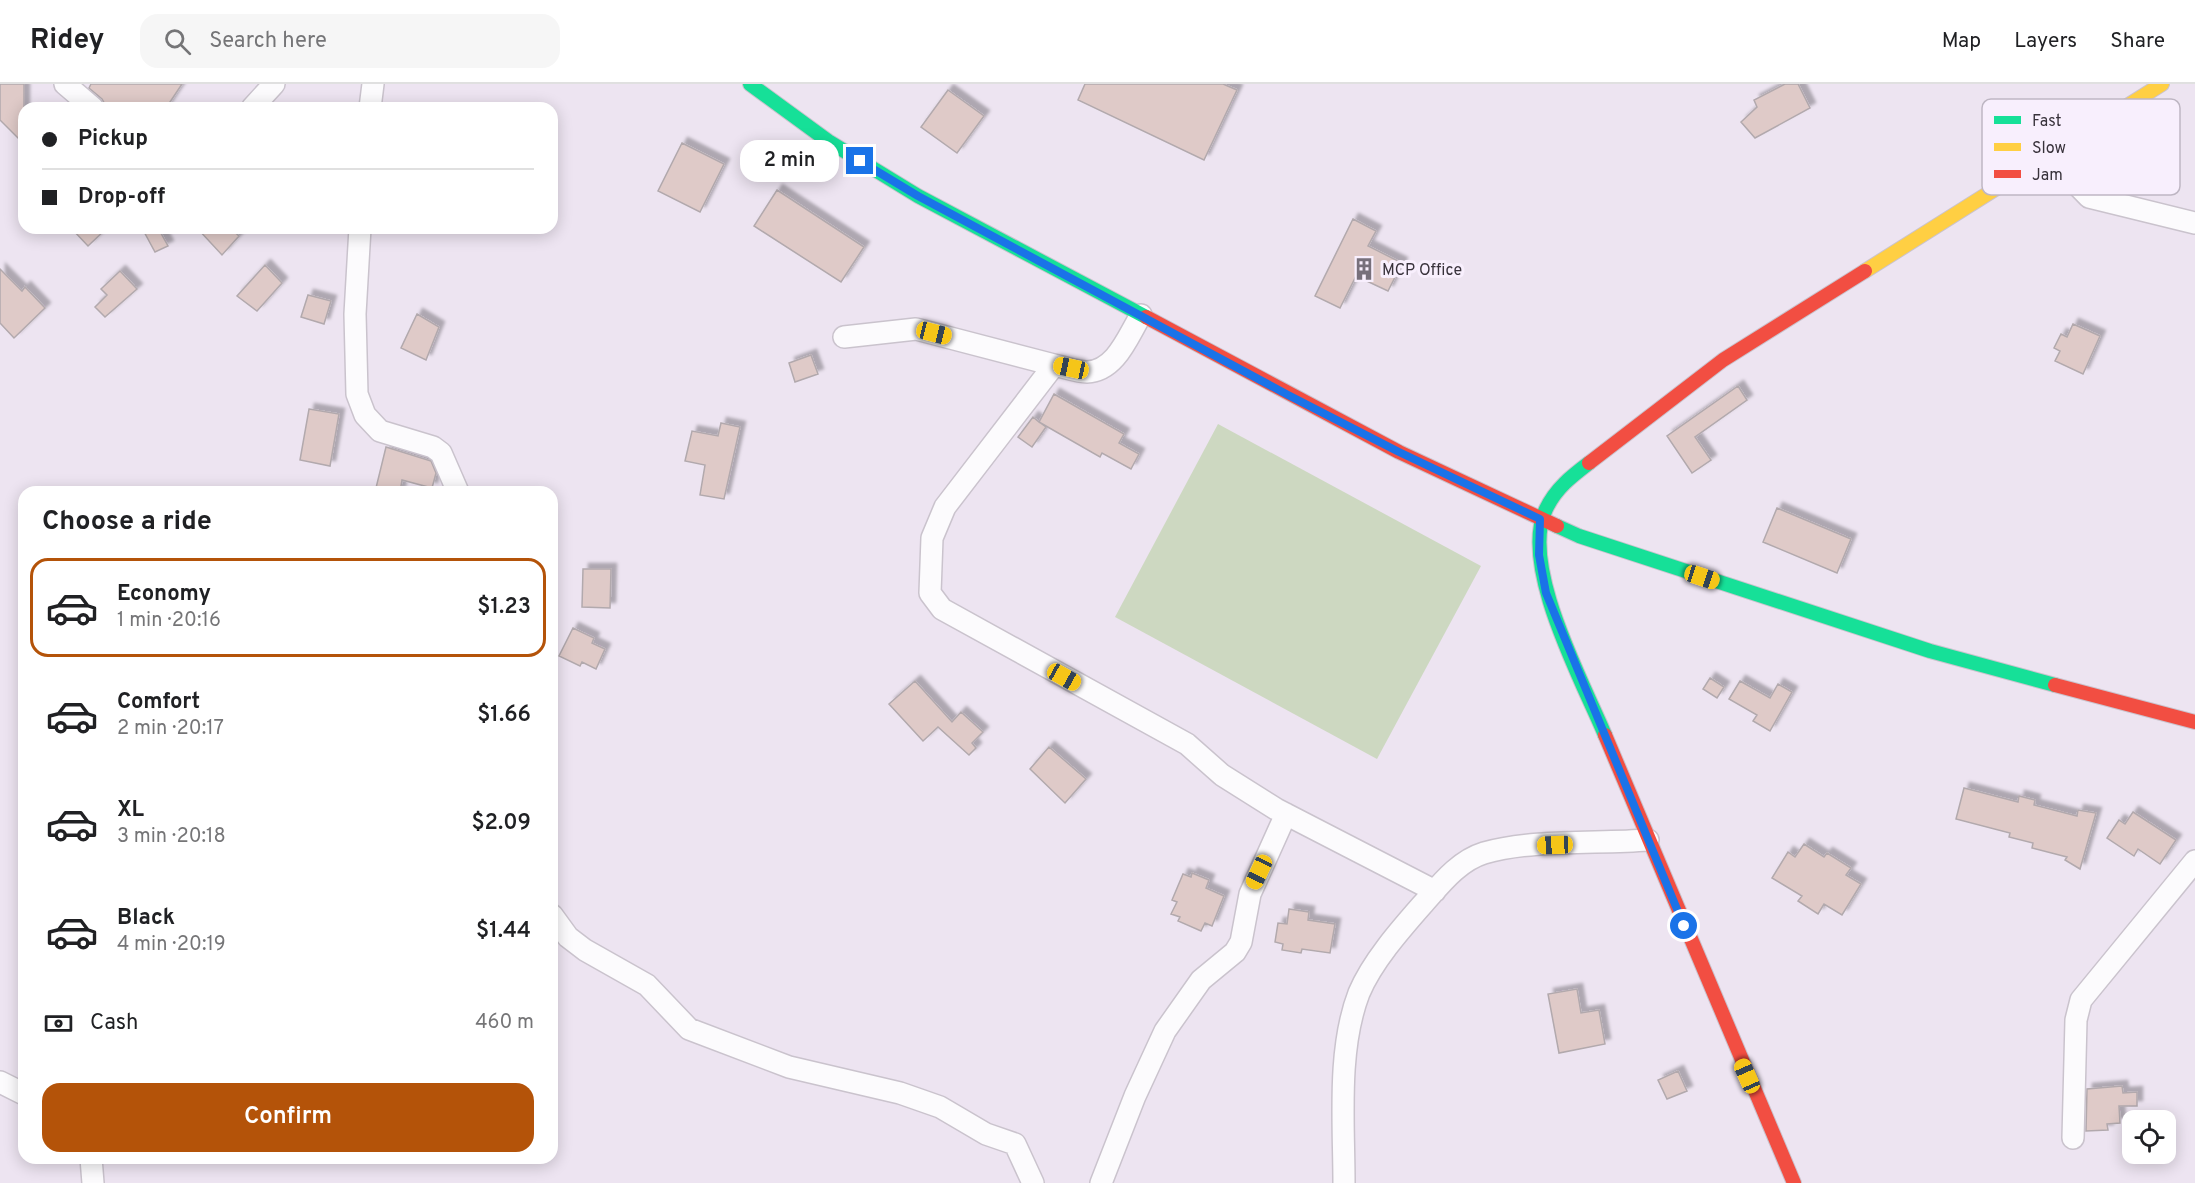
<!DOCTYPE html>
<meta charset="utf-8">
<style>
body{margin:0;font-family:Overpass,sans-serif;background:#f6f6f6;color:#202124;height:100vh;display:flex;flex-direction:column;font-size:22px;white-space:nowrap}
*{box-sizing:border-box;margin:0}
p{font-size:20px;color:#757577}
.icon{flex:none;width:33px;height:33px;fill:none;stroke:currentColor;stroke-width:2;stroke-linecap:round;stroke-linejoin:round}
.map{position:relative;flex:1;overflow:hidden}
.sheet{position:absolute;left:18px;top:402px;width:540px;height:678px;display:flex;flex-direction:column;background:#fff;border-radius:18px;box-shadow:0 3px 15px #0003}
.sheet>*{flex:none}
.banner{position:absolute;left:18px;top:18px;width:540px;height:132px;border-radius:18px;box-shadow:0 3px 15px #0003;display:grid;align-content:center;height:132px;padding:0 24px;background:#fff}
.tools{position:absolute;left:2122px;top:1026px;display:grid;gap:12px}
.tools a{display:grid;place-items:center;width:54px;height:54px;border-radius:12px;background:#fff;box-shadow:0 3px 15px #0003;font-size:30px}
.end{position:absolute;width:27px;height:27px;margin:-14px;border:8px solid #1a73e8;background:#fff;box-shadow:0 0 0 3px #fff}
.from{border-radius:50%}
.bubble{position:absolute;height:42px;border-radius:18px;background:#fff;box-shadow:0 3px 15px #0003;font-size:20px;font-weight:600;line-height:42px;text-align:center}
.car{position:absolute;width:18px;height:36px;margin:-18px -9px;border-radius:8px;box-shadow:0 0 4px 2px #0007;background:linear-gradient(#f5c518 24%,#345 0 40%,#f5c518 0 76%,#345 0 86%,#f5c518 0)}
.banner b{display:flex;align-items:center;gap:21px;height:57px;font-size:22px}
.banner b+b{border-top:2px solid #e0e0e0}
.banner i{width:15px;height:15px;background:#202124}
ul{padding:0;list-style:none}
li{display:flex;align-items:center;gap:18px;height:99px;margin:0 12px 9px;padding:0 12px;border:3px solid transparent;border-radius:18px}
li div{flex:1}
li b{display:block;font-size:22px}
li em{font-style:normal;font-weight:600}
li.current{border-color:#b45309}
li>.icon{width:54px;height:54px;stroke-width:1.5}
h2{padding:0 24px;font-size:27px;line-height:72px}
.pay{display:flex;align-items:center;gap:15px;height:66px;padding:0 24px;font-size:22px}
.pay p{margin-inline-start:auto}
.cta{display:flex;gap:12px;margin-top:auto;padding:12px 24px}
.cta a{flex:1;height:69px;border-radius:18px;background:#b45309;color:#fff;font-size:24px;font-weight:600;line-height:69px;text-align:center}
header{display:flex;align-items:center;gap:36px;box-sizing:border-box;height:84px;padding:0 30px;background:#fff;border-bottom:2px solid #e0e0e0}
header strong{font-size:28px}
nav{display:flex;gap:33px;margin-inline-start:auto;font-size:21px}
.search{width:420px;height:54px;background:#f6f6f6;display:flex;align-items:center;gap:15px;box-sizing:border-box;padding:0 21px;border-radius:18px;color:#757577;font-size:22px}
.map>svg:first-child{display:block}
.green{fill:#cdd8c1}
.building{fill:#dfcac8;stroke:#b2a9ad;stroke-width:1.5;filter:url(#shadow)}
.lines{fill:none;stroke-linecap:round;stroke-linejoin:round}
.street-casing{stroke:#cac3cd;stroke-width:24}
.fast-casing{stroke:#cac3cd;stroke-width:16}
.slow-casing{stroke:#cac3cd;stroke-width:16}
.jam-casing{stroke:#cac3cd;stroke-width:16}
.street{stroke:#fcfbfd;stroke-width:21}
.fast{stroke:#16e098;stroke-width:14}
.slow{stroke:#ffcf43;stroke-width:14}
.jam{stroke:#f24e42;stroke-width:14}
.route{stroke:#1a73e8;stroke-width:8}
.labels{text-anchor:middle;stroke-width:6;stroke-linejoin:round;paint-order:stroke}
.poi-label{font-size:16px;fill:#38323b;stroke:#f8effd;text-anchor:start}
.key{fill:#f8effd;stroke:#beb6c3;stroke-width:1.5}
.key-label{font-size:16px;fill:#38323b}
</style>
<header>
<strong>Ridey</strong>
<div class="search"><svg class="icon" aria-label="search" viewBox="0 0 24 24"><circle cx="10" cy="10" r="6"/><path d="M15 15l6 6"/></svg>Search here</div>
<nav><a>Map</a><a>Layers</a><a>Share</a></nav>
</header>
<div class="map">
<svg width="2195" height="1099" viewBox="0 0 2195 1099">
<defs>
<filter id="shadow"><feDropShadow dx="5.5" dy="-5.5" stdDeviation="1.5" flood-color="#0004"/></filter>
</defs>
<rect width="100%" height="100%" fill="#ede4f1"/>
<path class="green" d="M 1218,340 L 1481,482 L 1377,675 L 1115,533 Z"/>
<path class="building" d="M 0,0 L 24,0 L 24,60 L 0,36 Z
M 91,0 L 182,0 L 166,24 L 107,24 L 102,15 L 89,4 Z
M 1085,0 L 1223,0 L 1237,6 L 1204,76 L 1078,16 Z
M 1785,0 L 1798,0 L 1810,24 L 1755,54 L 1741,38 L 1757,23 L 1754,16 Z
M 948,6 L 984,32 L 957,69 L 921,43 Z
M 682,59 L 724,80 L 700,128 L 658,107 Z
M 777,106 L 864,163 L 841,198 L 754,142 Z
M 1353,135 L 1376,147 L 1368,162 L 1402,179 L 1388,207 L 1356,192 L 1340,224 L 1315,212 Z
M 71,144 L 107,144 L 88,162 Z
M 142,144 L 158,144 L 168,162 L 155,168 Z
M 197,144 L 230,144 L 239,152 L 222,171 Z
M 265,181 L 282,199 L 257,227 L 237,212 Z
M 0,185 L 22,207 L 25,203 L 45,224 L 14,254 L 0,239 Z
M 120,187 L 137,205 L 105,233 L 95,223 L 107,211 L 101,205 Z
M 308,211 L 331,217 L 324,240 L 301,233 Z
M 417,230 L 439,243 L 426,276 L 401,264 Z
M 2073,240 L 2100,252 L 2083,290 L 2055,277 L 2060,267 L 2054,264 L 2061,250 L 2067,253 Z
M 811,271 L 818,290 L 795,298 L 789,279 Z
M 1738,302 L 1747,316 L 1695,353 L 1711,376 L 1692,389 L 1667,352 Z
M 1054,310 L 1124,350 L 1119,359 L 1139,370 L 1131,385 L 1102,369 L 1100,373 L 1039,338 L 1046,343 L 1032,363 L 1018,353 L 1033,333 L 1039,338 Z
M 309,325 L 339,330 L 330,382 L 300,376 Z
M 721,339 L 740,343 L 724,415 L 700,411 L 705,381 L 685,377 L 692,347 L 718,352 Z
M 386,363 L 431,377 L 436,389 L 432,404 L 402,396 L 400,408 L 375,408 Z
M 1777,424 L 1851,455 L 1837,489 L 1763,458 Z
M 583,485 L 611,485 L 610,524 L 582,523 Z
M 573,544 L 594,554 L 592,559 L 605,565 L 596,585 L 582,578 L 580,582 L 559,572 Z
M 1710,594 L 1724,603 L 1717,614 L 1703,605 Z
M 915,597 L 952,638 L 961,628 L 983,648 L 972,659 L 976,664 L 969,671 L 938,643 L 923,657 L 889,620 Z
M 1740,597 L 1770,614 L 1778,600 L 1792,608 L 1770,647 L 1753,637 L 1757,631 L 1729,615 Z
M 1049,663 L 1086,695 L 1065,719 L 1030,685 Z
M 1964,704 L 2018,718 L 2019,712 L 2035,716 L 2034,721 L 2077,732 L 2078,726 L 2096,729 L 2080,785 L 2065,776 L 2067,773 L 2032,764 L 2033,759 L 2009,753 L 2010,749 L 1956,735 Z
M 2133,728 L 2176,756 L 2160,780 L 2138,765 L 2134,772 L 2107,754 L 2119,736 L 2125,740 Z
M 1804,760 L 1824,773 L 1827,769 L 1851,784 L 1846,791 L 1861,800 L 1842,831 L 1824,820 L 1818,830 L 1798,817 L 1802,812 L 1772,794 L 1788,768 L 1795,773 Z
M 1192,789 L 1209,796 L 1206,804 L 1224,812 L 1212,842 L 1205,839 L 1201,847 L 1178,837 L 1180,833 L 1171,830 L 1177,818 L 1172,816 L 1183,790 L 1191,793 Z
M 1289,825 L 1309,828 L 1308,836 L 1335,840 L 1330,869 L 1302,865 L 1301,869 L 1282,866 L 1283,860 L 1275,858 L 1278,839 L 1287,840 Z
M 1577,905 L 1581,929 L 1599,926 L 1605,960 L 1559,969 L 1548,910 Z
M 1678,987 L 1687,1007 L 1667,1015 L 1658,996 Z
M 2122,1002 L 2123,1009 L 2137,1008 L 2137,1022 L 2119,1022 L 2120,1039 L 2107,1040 L 2108,1046 L 2086,1047 L 2087,1005 Z"/>
<g class="lines">
<g class="street-casing">
<path id="street" d="M 65,0 L 93,24
M 252,24 L 274,0
M 370,24 L 373,0
M 2048,71 L 2089,113 L 2195,139
M 360,144 L 355,230 L 357,310 L 365,331 L 380,347 L 433,363 L 441,369 L 458,408
M 1141,231 C 1128,252 1116,287 1087,288 C 1077,288 1064,283 1054,281 L 945,423 L 932,454 L 930,509 L 942,525 L 1187,660 L 1222,691 L 1276,725 L 1435,807
M 844,253 L 916,245 L 1054,281
M 552,831 L 568,853 L 585,866 L 647,901 L 689,945 L 789,983 L 900,1009 L 940,1023 L 986,1050 L 1015,1060 L 1033,1099
M 0,998 L 24,1010
M 2073,1054 L 2076,936 L 2081,916 L 2195,777
M 91,1074 L 93,1099
M 1101,1099 L 1135,1012 L 1165,947 L 1201,896 L 1235,868 L 1241,858 L 1250,810 L 1286,730
M 1344,1099 C 1344,1039 1337,966 1359,909 C 1372,878 1400,846 1422,821 C 1440,801 1458,777 1484,769 C 1533,755 1596,760 1648,756"/>
</g>
<g class="fast-casing">
<path id="fast" d="M 750,0 L 828,57 L 918,112 L 1146,233
M 1589,379 C 1572,392 1556,404 1546,425 C 1519,481 1582,596 1605,651
M 1557,442 L 1579,452 L 1930,567 L 2055,601"/>
</g>
<g class="slow-casing">
<path id="slow" d="M 1865,187 L 2162,0"/>
</g>
<g class="jam-casing">
<path id="jam" d="M 1146,233 L 1399,368 L 1557,442
M 1589,379 L 1723,276 L 1865,187
M 2055,601 L 2195,638
M 1605,651 L 1794,1099"/>
</g>
<use href="#street" class="street"/>
<use href="#fast" class="fast"/>
<use href="#slow" class="slow"/>
<use href="#jam" class="jam"/>
</g>
<g class="lines">
<path class="route" d="M 860,77 L 918,112 L 1288,311 L 1399,368 L 1540,435 L 1539,471 L 1546,509 L 1684,842"/>
</g>
<defs>
<g id="building-bare" transform="scale(1.8)"><path d="M-4-6H4V6H1V3H-1V6H-4ZM-2.5-4.3h1.7v1.8h-1.7ZM.8-4.3h1.7v1.8H.8ZM-2.5-1h1.7V.8h-1.7ZM.8-1h1.7V.8H.8Z" fill="#77707b" stroke="#f8effd" stroke-width="2.5" paint-order="stroke"/></g>
</defs>
<g fill-rule="evenodd">
<use href="#building-bare" x="1364" y="185"/>
</g>
<g class="labels">
<g class="poi-label">
<text x="1382" y="191">MCP Office</text>
</g>
</g>
<rect x="1982" y="15" width="198" height="96" rx="9" class="key"/>
<rect x="1994" y="32" width="27" height="8" fill="#16e098"/>
<rect x="1994" y="59" width="27" height="8" fill="#ffcf43"/>
<rect x="1994" y="86" width="27" height="8" fill="#f24e42"/>
<g class="key-label">
<text x="2032" y="42">Fast</text>
<text x="2032" y="69">Slow</text>
<text x="2032" y="96">Jam</text>
</g>
</svg>
<div class="tools">
<a><svg class="icon" aria-label="locate" viewBox="0 0 24 24"><circle cx="12" cy="12" r="6"/><path d="M12 2v4M12 18v4M2 12h4M18 12h4"/></svg></a>
</div>
<i class="end from" style="left:1684px;top:842px"></i>
<i class="end" style="left:860px;top:77px"></i>
<div class="bubble" style="left:740px;top:56px;width:99px">2 min</div>
<i class="car" style="left:934px;top:249px;rotate:104deg"></i>
<i class="car" style="left:1071px;top:284px;rotate:282deg"></i>
<i class="car" style="left:1702px;top:493px;rotate:108deg"></i>
<i class="car" style="left:1064px;top:593px;rotate:119deg"></i>
<i class="car" style="left:1555px;top:761px;rotate:268deg"></i>
<i class="car" style="left:1259px;top:788px;rotate:205deg"></i>
<i class="car" style="left:1747px;top:992px;rotate:336deg"></i>
<div class="banner">
<b><i class="from"></i>Pickup</b>
<b><i></i>Drop-off</b>
</div>
<section class="sheet">
<h2>Choose a ride</h2>
<ul>
<li class="current"><svg class="icon" aria-label="car" viewBox="0 0 24 24"><path d="M5 17H2v-5l4-1 3-4h7l3 4 3 1v5h-3M9 17h6M6 11h13"/><circle cx="7" cy="17" r="2"/><circle cx="17" cy="17" r="2"/></svg><div><b>Economy</b><p>1 min · 20:16</p></div><em>$1.23</em></li>
<li><svg class="icon" aria-label="car" viewBox="0 0 24 24"><path d="M5 17H2v-5l4-1 3-4h7l3 4 3 1v5h-3M9 17h6M6 11h13"/><circle cx="7" cy="17" r="2"/><circle cx="17" cy="17" r="2"/></svg><div><b>Comfort</b><p>2 min · 20:17</p></div><em>$1.66</em></li>
<li><svg class="icon" aria-label="car" viewBox="0 0 24 24"><path d="M5 17H2v-5l4-1 3-4h7l3 4 3 1v5h-3M9 17h6M6 11h13"/><circle cx="7" cy="17" r="2"/><circle cx="17" cy="17" r="2"/></svg><div><b>XL</b><p>3 min · 20:18</p></div><em>$2.09</em></li>
<li><svg class="icon" aria-label="car" viewBox="0 0 24 24"><path d="M5 17H2v-5l4-1 3-4h7l3 4 3 1v5h-3M9 17h6M6 11h13"/><circle cx="7" cy="17" r="2"/><circle cx="17" cy="17" r="2"/></svg><div><b>Black</b><p>4 min · 20:19</p></div><em>$1.44</em></li>
</ul>
<div class="pay"><svg class="icon" aria-label="cash" viewBox="0 0 24 24"><path d="M3 7h18v10H3z"/><circle cx="12" cy="12" r="2"/></svg>Cash<p>460 m</p></div>
<div class="cta"><a>Confirm</a></div>
</section>
</div>
